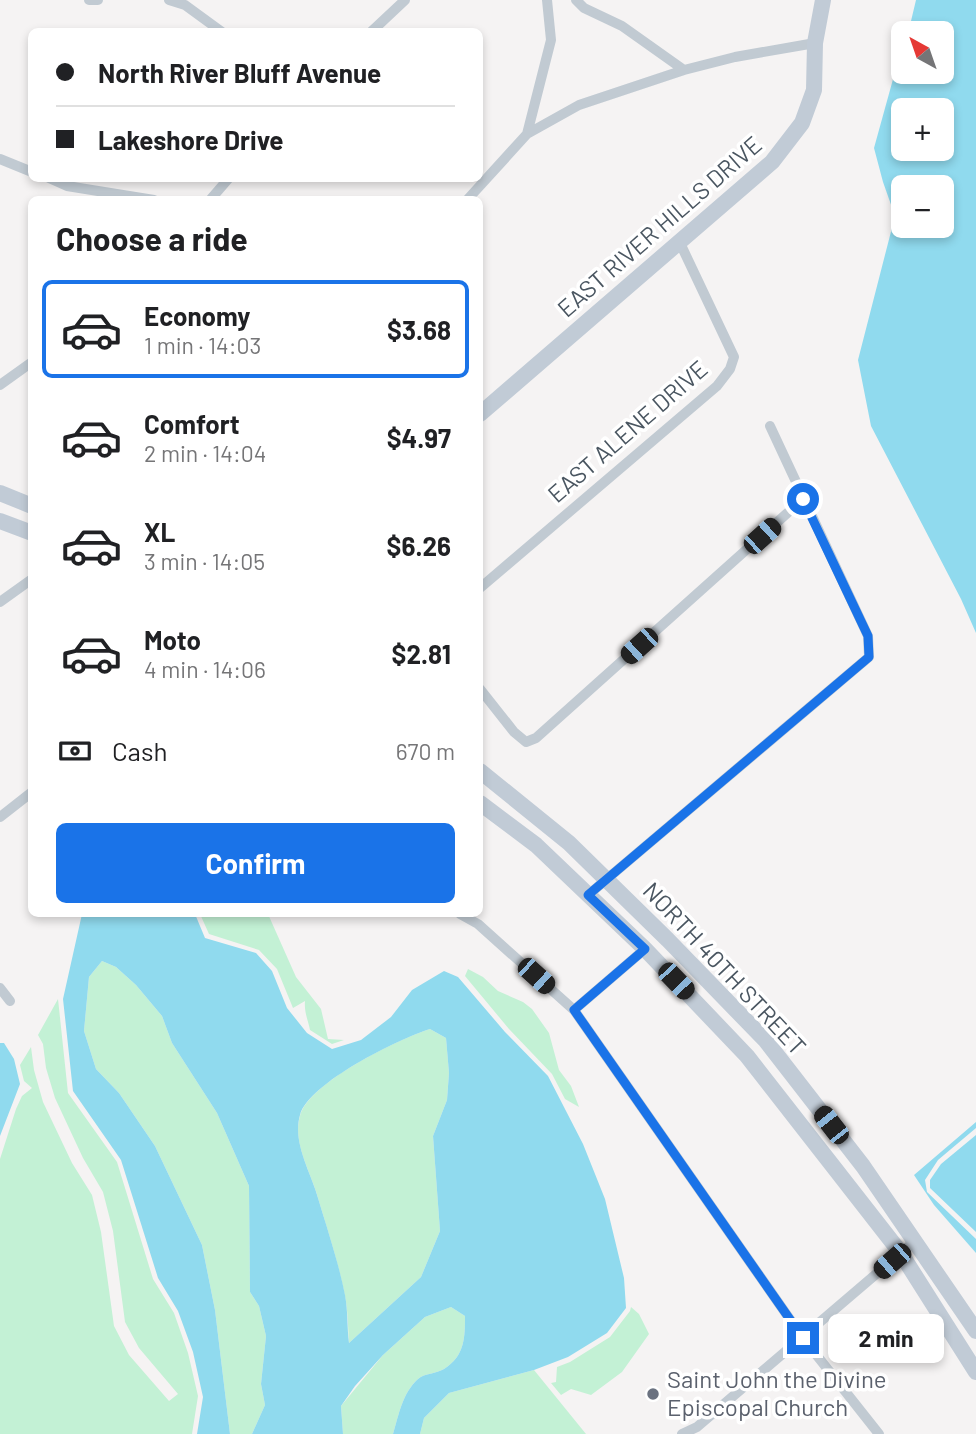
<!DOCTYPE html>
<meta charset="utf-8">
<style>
body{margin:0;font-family:Barlow,sans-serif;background:#f2f2f2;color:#202124;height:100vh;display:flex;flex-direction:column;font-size:26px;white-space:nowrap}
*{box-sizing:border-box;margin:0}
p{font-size:23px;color:#757577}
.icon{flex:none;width:38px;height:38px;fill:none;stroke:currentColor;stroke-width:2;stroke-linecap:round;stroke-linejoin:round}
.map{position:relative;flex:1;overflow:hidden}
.details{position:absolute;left:28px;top:196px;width:455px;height:721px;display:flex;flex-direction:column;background:#fff;border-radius:10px;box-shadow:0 4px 10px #0003}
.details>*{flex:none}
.top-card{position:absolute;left:28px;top:28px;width:455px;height:154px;border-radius:10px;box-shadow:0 4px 10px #0003;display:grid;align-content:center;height:154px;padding:0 28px;background:#fff}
.needle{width:46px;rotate:320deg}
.buttons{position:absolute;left:891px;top:21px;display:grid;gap:14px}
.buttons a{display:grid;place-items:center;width:63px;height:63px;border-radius:10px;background:#fff;box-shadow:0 4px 10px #0003;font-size:35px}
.end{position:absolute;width:32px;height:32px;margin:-16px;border:9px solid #1a73e8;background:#fff;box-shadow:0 0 0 4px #fff}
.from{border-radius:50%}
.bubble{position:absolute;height:49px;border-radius:10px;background:#fff;box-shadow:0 4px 10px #0003;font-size:23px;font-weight:700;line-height:49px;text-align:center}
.car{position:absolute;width:21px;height:42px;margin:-21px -10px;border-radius:9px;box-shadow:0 0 5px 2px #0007;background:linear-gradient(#222 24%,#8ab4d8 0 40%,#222 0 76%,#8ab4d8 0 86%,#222 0)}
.top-card b{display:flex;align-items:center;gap:24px;height:66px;font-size:26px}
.top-card b+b{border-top:2px solid #e0e0e0}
.top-card i{width:18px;height:18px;background:#202124}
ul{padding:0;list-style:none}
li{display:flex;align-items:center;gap:21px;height:98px;margin:0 14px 10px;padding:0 14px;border:4px solid transparent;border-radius:10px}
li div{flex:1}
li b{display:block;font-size:26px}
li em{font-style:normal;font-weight:700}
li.active{border-color:#1a73e8}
li>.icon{width:63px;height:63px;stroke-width:1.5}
h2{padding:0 28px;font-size:32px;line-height:84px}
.pay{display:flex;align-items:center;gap:18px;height:77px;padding:0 28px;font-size:26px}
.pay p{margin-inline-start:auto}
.action{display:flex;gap:14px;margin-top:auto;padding:14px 28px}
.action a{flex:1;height:80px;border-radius:10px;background:#1a73e8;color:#fff;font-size:28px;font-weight:700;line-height:80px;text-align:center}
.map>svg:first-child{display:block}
.green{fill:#c3f1d5}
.water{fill:#90daee;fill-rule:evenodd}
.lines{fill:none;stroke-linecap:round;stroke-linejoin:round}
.street{stroke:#c1cad2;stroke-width:10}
.secondary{stroke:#c1cbd6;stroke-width:16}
.route{stroke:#1a73e8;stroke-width:9}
.worship-dot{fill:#6b7280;stroke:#fff;stroke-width:2.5}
.labels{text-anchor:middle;stroke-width:7;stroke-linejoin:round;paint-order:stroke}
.street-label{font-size:24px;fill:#4a5661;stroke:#fff}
.worship-label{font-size:24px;fill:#5b616d;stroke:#fff;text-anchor:start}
</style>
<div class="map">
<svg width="976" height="1434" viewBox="0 0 976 1434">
<rect width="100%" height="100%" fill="#f5f3f3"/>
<path class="green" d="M 200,914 L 268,914 L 296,977 L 321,1009 L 328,1039 L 344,1040 L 332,1044 L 310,1030 C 308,1020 304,1012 305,1001 L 293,1008 L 277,969 L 259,950 L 209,934 Z
M 102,961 L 116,967 L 136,985 L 162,1016 L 172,1043 L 217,1113 L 249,1186 L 250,1292 L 259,1306 L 266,1336 L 261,1384 L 265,1405 L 252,1434 L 230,1434 L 215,1310 L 202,1245 L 155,1146 L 119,1093 L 96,1069 L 84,1031 L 89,977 Z
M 468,969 L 483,977 L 498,991 L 523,1002 L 532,1009 L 549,1033 L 559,1070 L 571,1086 L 579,1107 L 565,1099 L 552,1074 L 509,1029 L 465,976 Z
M 58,999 L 68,1093 L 117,1162 L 153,1279 L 174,1313 L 188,1353 L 198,1396 L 192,1434 L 0,1434 L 0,1159 L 16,1109 L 22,1096 L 32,1088 L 24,1081 L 20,1065 L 31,1047 L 34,1070 L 43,1102 L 72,1163 L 92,1195 L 101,1232 L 114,1326 L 129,1355 L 169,1401 L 178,1394 L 139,1348 L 125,1322 L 113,1231 L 103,1192 L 83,1158 L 55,1098 L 46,1068 L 43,1044 L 38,1035 Z
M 430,1029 L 446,1038 L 449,1073 L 447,1100 L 433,1136 L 440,1231 L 421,1277 L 349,1343 C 348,1328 348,1311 345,1296 C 339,1265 327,1228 318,1198 C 311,1172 292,1143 300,1116 C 308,1083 398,1039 430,1029 Z
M 451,1307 L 465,1316 C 465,1337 465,1356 444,1369 C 436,1374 425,1373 418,1379 C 402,1394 399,1414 393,1434 L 343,1434 L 341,1406 L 383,1355 L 425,1317 Z
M 631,1307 L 639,1314 L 649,1334 L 622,1372 L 591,1395 L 571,1389 L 561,1395 L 551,1383 L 556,1382 L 557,1367 L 570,1362 L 610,1337 L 630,1311 Z
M 534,1370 L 586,1434 L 420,1434 L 424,1418 L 449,1393 Z"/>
<path class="water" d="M 916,0 L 976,0 L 976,633 L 961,599 L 871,426 L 858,360 L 895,216 L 883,182 L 874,148 L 903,43 L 903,72 L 942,72 L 942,33 L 913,33 L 911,21 ZM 942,110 L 942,149 L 903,149 L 903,110 ZM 903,187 L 942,187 L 942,226 L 903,226 Z
M 82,914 L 195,914 L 205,938 L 256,953 L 272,971 L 287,1008 L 307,1033 L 332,1049 L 361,1040 L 391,1017 L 412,990 L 444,971 L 458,977 L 505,1032 L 548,1076 L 583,1144 L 605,1199 L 624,1278 L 626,1308 L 607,1333 L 568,1357 L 534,1370 L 449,1393 L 424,1418 L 420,1434 L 393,1434 C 399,1414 402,1394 418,1379 C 425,1373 436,1374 444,1369 C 465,1356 465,1337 465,1316 L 451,1307 L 425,1317 L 383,1355 L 355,1386 L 341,1406 L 343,1434 L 252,1434 L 265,1405 L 261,1384 L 266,1336 L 259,1306 L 250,1292 L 249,1186 L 217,1113 L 172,1043 L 162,1016 L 136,985 L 116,967 L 102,961 L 89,977 L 84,1031 L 96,1069 L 119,1093 L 155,1146 L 202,1245 L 215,1310 L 230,1434 L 197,1434 L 203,1397 L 193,1352 L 178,1311 L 158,1278 L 121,1160 L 73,1091 L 63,999 ZM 430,1029 L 446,1038 L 449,1073 L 447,1100 L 433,1136 L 440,1231 L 421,1277 L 349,1343 C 347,1327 348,1311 345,1295 C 339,1264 327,1228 318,1198 C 311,1172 292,1143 300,1115 C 309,1083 398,1039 430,1029 Z
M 0,1043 L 4,1043 L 14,1059 L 20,1084 L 0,1136 Z
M 976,1122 L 976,1128 L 938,1160 L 925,1180 L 927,1192 L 976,1239 L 976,1253 L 934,1205 L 914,1175 Z
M 976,1135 L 976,1232 L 930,1188 L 930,1180 L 941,1164 Z"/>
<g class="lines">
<path class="street" d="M 89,0 L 98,0
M 169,0 L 185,5 L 222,32
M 576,0 L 584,8 L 622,26 L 684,70 L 735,57 L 815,43
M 371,32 L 405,0
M 527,134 L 579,105 L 684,70
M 0,159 L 32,172
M 49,178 L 67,186 L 154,200
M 210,200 L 229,178
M 467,200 L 527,134 L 551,40 L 547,0
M 0,385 L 32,362
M 480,588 L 717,386 L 730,369 L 734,357 L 680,243
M 0,602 L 32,579
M 480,689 L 514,732 L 526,742 L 536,738 L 803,499
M 0,817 L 32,792
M 588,895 L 869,657 L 868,636 L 770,426
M 460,914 L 478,924 L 574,1010 L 803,1338 L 879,1434
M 0,988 L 10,1001
M 574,1010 L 645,949
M 682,1434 L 697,1427 L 916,1240"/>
<path class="secondary" d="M 480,414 L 772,162 L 802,123 L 814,90 L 815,43 L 823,0
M 0,493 L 32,506
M 0,521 L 32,533
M 480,771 L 569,843 L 668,940 L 766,1041 L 863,1166 L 976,1331
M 480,803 L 536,845 L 645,949 L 747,1056 L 900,1252 L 976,1372"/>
</g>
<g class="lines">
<path class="route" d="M 803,1338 L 574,1010 L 645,949 L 588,895 L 869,657 L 868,636 L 803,499"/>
</g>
<circle class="worship-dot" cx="653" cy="1394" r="7"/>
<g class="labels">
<g class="street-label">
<text transform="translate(660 227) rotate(-41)" y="8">EAST RIVER HILLS DRIVE</text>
<text transform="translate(628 432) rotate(-41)" y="8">EAST ALENE DRIVE</text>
<text transform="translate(724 969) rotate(47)" y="8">NORTH 40TH STREET</text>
</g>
<g class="worship-label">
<text x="667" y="1388">Saint John the Divine<tspan x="667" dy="28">Episcopal Church</tspan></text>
</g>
</g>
</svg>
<div class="buttons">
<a><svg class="needle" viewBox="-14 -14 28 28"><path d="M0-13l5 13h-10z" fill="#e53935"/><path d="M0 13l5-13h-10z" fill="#757577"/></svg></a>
<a>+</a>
<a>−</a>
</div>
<i class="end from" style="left:803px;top:499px"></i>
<i class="end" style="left:803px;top:1338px"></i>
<div class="bubble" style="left:828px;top:1314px;width:116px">2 min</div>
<i class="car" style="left:762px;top:536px;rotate:48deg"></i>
<i class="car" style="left:639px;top:646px;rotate:228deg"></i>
<i class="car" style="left:536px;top:976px;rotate:132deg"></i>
<i class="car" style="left:676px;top:981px;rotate:136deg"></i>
<i class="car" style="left:831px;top:1125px;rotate:322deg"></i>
<i class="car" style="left:892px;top:1261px;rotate:229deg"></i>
<div class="top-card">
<b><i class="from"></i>North River Bluff Avenue</b>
<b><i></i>Lakeshore Drive</b>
</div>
<section class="details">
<h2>Choose a ride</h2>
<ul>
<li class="active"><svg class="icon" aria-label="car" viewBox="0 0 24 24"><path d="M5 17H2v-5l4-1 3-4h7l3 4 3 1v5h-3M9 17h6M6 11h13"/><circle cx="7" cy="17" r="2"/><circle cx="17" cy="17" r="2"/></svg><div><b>Economy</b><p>1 min · 14:03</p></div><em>$3.68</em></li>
<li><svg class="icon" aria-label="car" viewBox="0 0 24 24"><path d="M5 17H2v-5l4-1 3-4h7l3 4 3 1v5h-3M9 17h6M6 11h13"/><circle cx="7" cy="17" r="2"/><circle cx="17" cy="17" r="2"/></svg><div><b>Comfort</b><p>2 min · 14:04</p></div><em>$4.97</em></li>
<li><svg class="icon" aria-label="car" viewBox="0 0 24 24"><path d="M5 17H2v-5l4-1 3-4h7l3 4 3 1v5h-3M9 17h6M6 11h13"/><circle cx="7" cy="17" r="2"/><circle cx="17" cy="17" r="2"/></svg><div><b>XL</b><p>3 min · 14:05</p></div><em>$6.26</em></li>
<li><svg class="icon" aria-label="car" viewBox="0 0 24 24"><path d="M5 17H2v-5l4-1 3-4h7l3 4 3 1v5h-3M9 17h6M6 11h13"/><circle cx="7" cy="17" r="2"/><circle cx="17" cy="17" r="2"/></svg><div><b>Moto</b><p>4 min · 14:06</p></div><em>$2.81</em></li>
</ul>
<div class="pay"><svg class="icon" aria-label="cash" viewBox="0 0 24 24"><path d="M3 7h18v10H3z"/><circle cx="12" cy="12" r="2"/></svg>Cash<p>670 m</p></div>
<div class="action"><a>Confirm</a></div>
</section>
</div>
